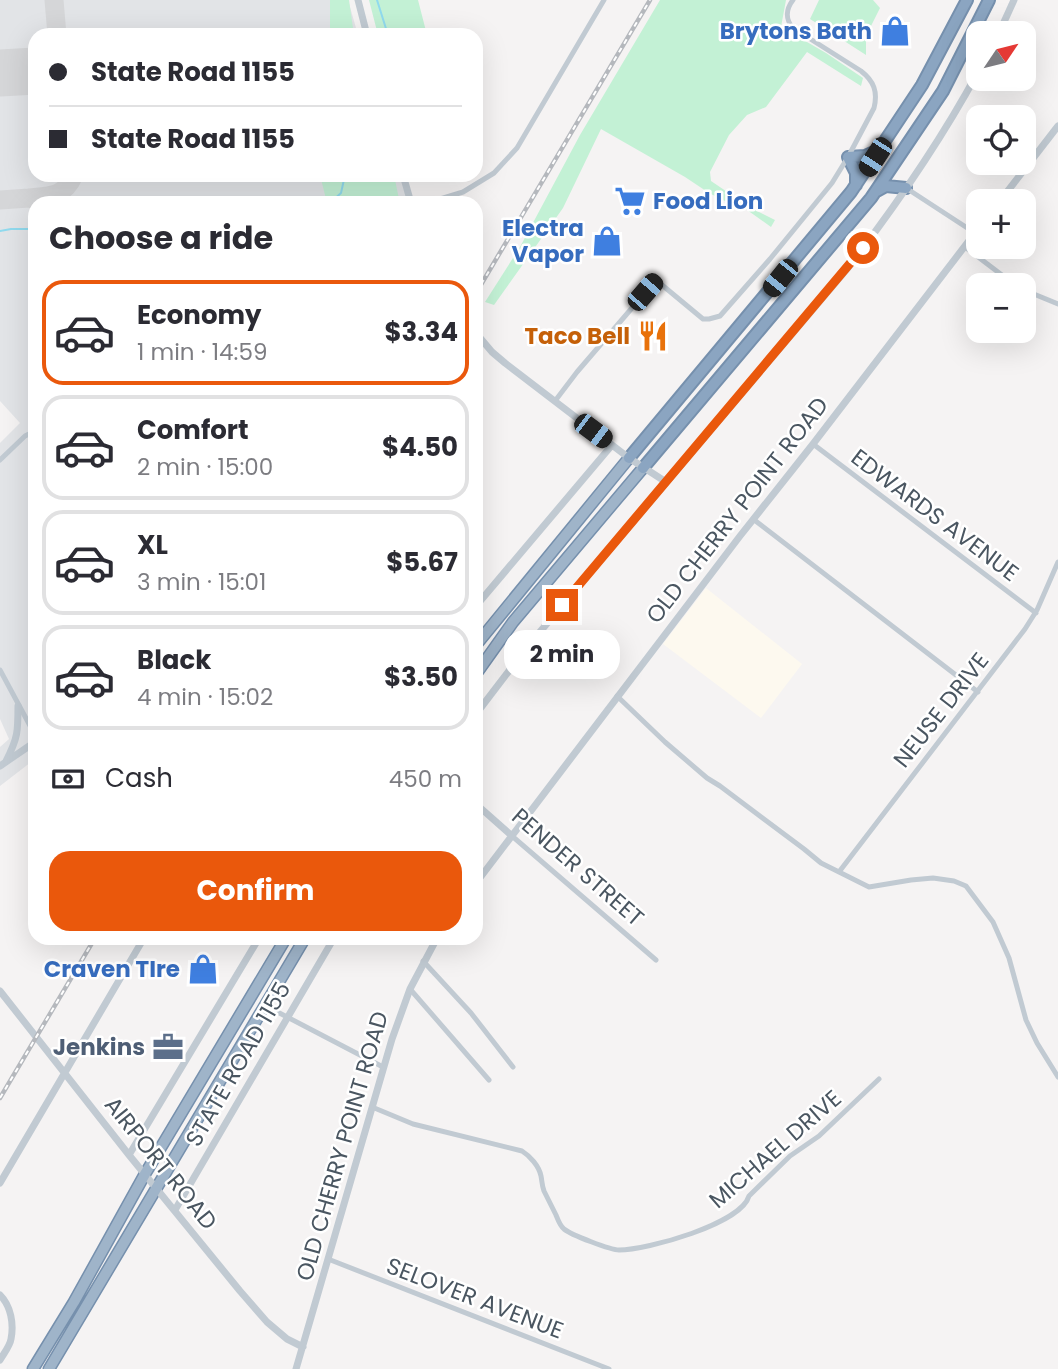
<!DOCTYPE html>
<meta charset="utf-8">
<style>
body{margin:0;font-family:Poppins,sans-serif;background:#f2f2f3;color:#2b2b33;height:100vh;display:flex;flex-direction:column;font-size:26px;white-space:nowrap}
*{box-sizing:border-box;margin:0}
p{font-size:23px;color:#7c7c81}
.icon{flex:none;width:38px;height:38px;fill:none;stroke:currentColor;stroke-width:2;stroke-linecap:round;stroke-linejoin:round}
.map{position:relative;flex:1;overflow:hidden}
.details{position:absolute;left:28px;top:196px;width:455px;height:749px;display:flex;flex-direction:column;background:#fff;border-radius:21px;box-shadow:0 7px 28px #0002}
.details>*{flex:none}
.banner{position:absolute;left:28px;top:28px;width:455px;height:154px;border-radius:21px;box-shadow:0 7px 28px #0002;display:grid;align-content:center;height:154px;padding:0 21px;background:#fff}
.needle{width:46px;rotate:55deg}
.fabs{position:absolute;left:966px;top:21px;display:grid;gap:14px}
.fabs a{display:grid;place-items:center;width:70px;height:70px;border-radius:14px;background:#fff;box-shadow:0 7px 28px #0002;font-size:35px}
.end{position:absolute;width:32px;height:32px;margin:-16px;border:9px solid #ea580c;background:#fff;box-shadow:0 0 0 4px #fff}
.from{border-radius:50%}
.bubble{position:absolute;height:49px;border-radius:21px;background:#fff;box-shadow:0 7px 28px #0002;font-size:23px;font-weight:700;line-height:49px;text-align:center}
.car{position:absolute;width:21px;height:42px;margin:-21px -10px;border-radius:9px;box-shadow:0 0 5px 2px #0007;background:linear-gradient(#222 24%,#8ab4d8 0 40%,#222 0 76%,#8ab4d8 0 86%,#222 0)}
.banner b{display:flex;align-items:center;gap:24px;height:66px;font-size:26px}
.banner b+b{border-top:2px solid #e1e1e2}
.banner i{width:18px;height:18px;background:#2b2b33}
ul{padding:0;list-style:none}
li{display:flex;align-items:center;gap:21px;height:105px;margin:0 14px 10px;padding:0 7px;border:4px solid #e1e1e2;border-radius:21px}
li div{flex:1}
li b{display:block;font-size:26px}
li em{font-style:normal;font-weight:700}
li.selected{border-color:#ea580c}
li>.icon{width:63px;height:63px;stroke-width:1.5}
h2{padding:0 21px;font-size:32px;line-height:84px}
.pay{display:flex;align-items:center;gap:18px;height:77px;padding:0 21px;font-size:26px}
.pay p{margin-inline-start:auto}
.button{display:flex;gap:14px;margin-top:auto;padding:14px 21px}
.button a{flex:1;height:80px;border-radius:21px;background:#ea580c;color:#fff;font-size:28px;font-weight:700;line-height:80px;text-align:center}
.map>svg:first-child{display:block}
.commercial{fill:#fdf9ef}
.airport{fill:#e2e4e7}
.green{fill:#c3f1d5}
.lines{fill:none;stroke-linecap:round;stroke-linejoin:round}
.stream{stroke:#90daee;stroke-width:2}
.taxiway{stroke:#d5d6d8;stroke-width:19}
.runway{stroke:#d5d6d8;stroke-width:47}
.trunk-casing{stroke:#7690ad;stroke-width:13}
.motorway-casing{stroke:#7690ad;stroke-width:14}
.minor{stroke:#c1cad2;stroke-width:5}
.tertiary{stroke:#c1cad2;stroke-width:7}
.trunk{stroke:#9fb4c9;stroke-width:10}
.motorway{stroke:#8ba5c1;stroke-width:10}
.rail-casing{stroke:#b5b8bd;stroke-width:4.5}
.rail{stroke:#fff;stroke-width:2;stroke-dasharray:5;stroke-linecap:butt}
.route{stroke:#ea580c;stroke-width:9}
.labels{text-anchor:middle;stroke-width:5;stroke-linejoin:round;paint-order:stroke}
.shop-label{font-size:23px;font-weight:bold;fill:#366cbe;stroke:#fff;text-anchor:end}
.food-label{font-size:23px;font-weight:bold;fill:#c56008;stroke:#fff;text-anchor:end}
.street-label{font-size:23px;fill:#4a5661;stroke:#fff}
.service-label{font-size:23px;font-weight:bold;fill:#4e5e75;stroke:#fff;text-anchor:end}
</style>
<div class="map">
<svg width="1058" height="1369" viewBox="0 0 1058 1369">
<rect width="100%" height="100%" fill="#f5f3f3"/>
<path class="commercial" d="M 706,588 L 802,664 L 761,718 L 663,644 Z"/>
<path class="airport" d="M 0,0 L 348,0 L 358,35 L 35,35 L 35,175 L 400,175 L 408,203 L 35,203 L 35,759 L 0,786 L 0,747 L 9,739 L 0,719 L 0,443 L 20,423 L 0,401 Z"/>
<path class="green" d="M 330,0 L 349,0 L 354,35 L 330,35 Z
M 369,0 L 418,0 L 427,35 L 378,35 Z
M 660,0 L 786,0 L 781,27 L 826,53 L 863,78 L 861,86 L 807,52 L 766,107 L 747,115 L 729,135 L 710,172 L 711,181 L 751,208 L 775,220 L 771,227 L 733,200 L 727,202 L 709,193 L 685,177 L 601,129 L 563,208 L 494,305 L 485,302 L 520,247 L 580,135 Z
M 819,0 L 873,0 L 880,8 L 866,36 L 866,55 L 810,19 Z
M 320,175 L 394,175 L 399,199 L 392,203 L 327,203 Z"/>
<g class="lines">
<path class="stream" d="M 377,0 L 388,35
M 330,203 L 341,193 L 345,175
M 0,231 L 11,229 L 35,229"/>
<path class="taxiway" d="M 54,0 L 57,35
M 29,198 C 51,196 64,197 74,175
M 0,200 L 29,198 L 40,201"/>
<path class="runway" d="M 0,73 L 35,71"/>
<g class="trunk-casing">
<path id="trunk" d="M 476,645 L 629,458
M 476,674 L 513,622 L 643,468
M 33,1369 L 74,1302 L 145,1174 L 286,938
M 49,1369 L 305,938"/>
</g>
<g class="motorway-casing">
<path id="motorway" d="M 856,185 L 856,173 L 848,157 L 865,156 L 878,150
M 877,191 L 886,186 L 906,188
M 629,458 L 851,192 L 922,85 L 967,0
M 643,468 L 871,198 L 943,91 L 989,0"/>
</g>
<path class="minor" d="M 906,188 L 975,233
M 427,203 L 463,192 L 494,173 L 517,148 L 604,0
M 965,247 L 1015,285
M 1024,290 L 1058,304
M 555,401 L 577,372 L 656,280 L 703,319 L 709,319 L 720,316 L 770,259 L 832,183 L 848,157 L 874,108 C 878,92 874,81 861,71 L 793,28 C 785,19 786,9 793,0
M 813,444 L 1036,613
M 0,460 L 25,436 L 35,431
M 753,519 L 978,692
M 0,670 L 35,735
M 617,696 L 665,742 L 707,778 L 720,786 L 804,849 L 821,863 L 869,887 L 911,880 L 933,878 L 954,881 L 966,886 L 993,922 L 1009,958 L 1026,1020 L 1037,1043 L 1058,1077
M 512,836 L 656,960
M 839,872 L 1025,629 L 1037,610 L 1058,562
M 423,961 L 471,1013 L 513,1067
M 410,989 L 489,1080
M 266,1006 L 383,1067
M 372,1107 L 413,1124 L 522,1151 C 530,1156 539,1166 541,1176 C 542,1181 542,1186 544,1191 C 548,1199 552,1207 556,1215 C 558,1220 560,1226 564,1229 C 571,1235 611,1250 619,1250 C 647,1250 741,1224 749,1196 L 790,1156 L 819,1136 L 879,1079
M 328,1259 L 609,1369"/>
<path class="tertiary" d="M 358,0 L 367,35
M 999,33 L 1014,0
M 403,175 L 411,203
M 1000,201 L 1058,126
M 476,333 L 492,352 L 505,363 L 629,458 L 666,482
M 476,606 L 612,445
M 476,714 L 528,646 L 847,269 C 895,207 940,142 978,72
M 6,761 C 18,738 18,731 18,706
M 0,766 L 35,742
M 476,804 L 512,836
M 476,883 L 740,536 L 813,444 L 978,229
M 0,991 L 129,1155 L 240,1291 L 267,1322 L 287,1339 L 303,1347
M 129,1155 L 259,938
M 0,1183 L 141,943 L 146,938
M 175,1210 L 334,938
M 0,1295 C 11,1306 14,1324 11,1339 C 10,1346 4,1353 0,1360
M 296,1369 L 392,1039 L 410,989 L 437,938"/>
<use href="#trunk" class="trunk"/>
<use href="#motorway" class="motorway"/>
<g class="rail-casing">
<path id="rail" d="M 476,293 L 650,0
M 0,1098 L 95,938"/>
</g>
<use href="#rail" class="rail"/>
</g>
<g class="lines">
<path class="route" d="M 562,605 L 863,248"/>
</g>
<defs>
<g id="shop-bare" transform="scale(2.415)"><path d="M-5-2.5h2.3a2.7 3.5 0 0 1 5.4 0H5L5.5 6h-11ZM-1.5-2.5h3a1.5 2.3 0 0 0-3 0Z" fill="#3f7fe0" stroke="#fff" stroke-width="2.5" paint-order="stroke"/></g>
<g id="supermarket-bare" transform="scale(2.415)"><path d="M-6-5.5h2.5l.6 2H6L4.5 2H-2.5L-4.4-4H-6ZM-1.5 3.2a1.3 1.3 0 1 0 .1 0ZM3 3.2a1.3 1.3 0 1 0 .1 0Z" fill="#3f7fe0" stroke="#fff" stroke-width="2.5" paint-order="stroke"/></g>
<g id="restaurant-bare" transform="scale(2.415)"><path d="M-5-6h1v4h1v-4h1v4h1v-4h1v5L-1.5 .5V6h-2V.5L-5-1ZM5-6V6H3V1.5H1.5Q1.5-4 5-6Z" fill="#e8710a" stroke="#fff" stroke-width="2.5" paint-order="stroke"/></g>
<g id="office-bare" transform="scale(2.415)"><path d="M-6-3h4V-5.5h4V-3h4V5H-6ZM-1-4.5V-3h2v-1.5ZM-6 0V1H6V0Z" fill="#5c6f8a" stroke="#fff" stroke-width="2.5" paint-order="stroke"/></g>
</defs>
<g fill-rule="evenodd">
<use href="#shop-bare" x="895" y="31"/>
<use href="#supermarket-bare" x="630" y="201"/>
<use href="#shop-bare" x="607" y="241"/>
<use href="#restaurant-bare" x="653" y="336"/>
<use href="#shop-bare" x="203" y="969"/>
<use href="#office-bare" x="168" y="1047"/>
</g>
<g class="labels">
<g class="shop-label">
<text x="872" y="39">Brytons Bath</text>
<text x="653" y="209" text-anchor="start">Food Lion</text>
<text x="584" y="236">Electra<tspan x="584" dy="26">Vapor</tspan></text>
<text x="180" y="977">Craven TIre</text>
</g>
<g class="food-label">
<text x="630" y="344">Taco Bell</text>
</g>
<g class="street-label">
<text transform="translate(737 510) rotate(-52)" y="8">OLD CHERRY POINT ROAD</text>
<text transform="translate(935 515) rotate(37)" y="8">EDWARDS AVENUE</text>
<text transform="translate(941 710) rotate(-52)" y="8">NEUSE DRIVE</text>
<text transform="translate(578 867) rotate(41)" y="8">PENDER STREET</text>
<text transform="translate(238 1064) rotate(-60)" y="8">STATE ROAD 1155</text>
<text transform="translate(342 1146) rotate(-74)" y="8">OLD CHERRY POINT ROAD</text>
<text transform="translate(775 1149) rotate(-41)" y="8">MICHAEL DRIVE</text>
<text transform="translate(161 1163) rotate(51)" y="8">AIRPORT ROAD</text>
<text transform="translate(475 1298) rotate(21)" y="8">SELOVER AVENUE</text>
</g>
<g class="service-label">
<text x="145" y="1055">Jenkins</text>
</g>
</g>
</svg>
<div class="fabs">
<a><svg class="needle" viewBox="-14 -14 28 28"><path d="M0-13l5 13h-10z" fill="#e53935"/><path d="M0 13l5-13h-10z" fill="#7c7c81"/></svg></a>
<a><svg class="icon" aria-label="locate" viewBox="0 0 24 24"><circle cx="12" cy="12" r="6"/><path d="M12 2v4M12 18v4M2 12h4M18 12h4"/></svg></a>
<a>+</a>
<a>−</a>
</div>
<i class="end from" style="left:863px;top:248px"></i>
<i class="end" style="left:562px;top:605px"></i>
<div class="bubble" style="left:504px;top:630px;width:116px">2 min</div>
<i class="car" style="left:875px;top:157px;rotate:213deg"></i>
<i class="car" style="left:780px;top:278px;rotate:219deg"></i>
<i class="car" style="left:645px;top:292px;rotate:41deg"></i>
<i class="car" style="left:593px;top:431px;rotate:127deg"></i>
<div class="banner">
<b><i class="from"></i>State Road 1155</b>
<b><i></i>State Road 1155</b>
</div>
<section class="details">
<h2>Choose a ride</h2>
<ul>
<li class="selected"><svg class="icon" aria-label="car" viewBox="0 0 24 24"><path d="M5 17H2v-5l4-1 3-4h7l3 4 3 1v5h-3M9 17h6M6 11h13"/><circle cx="7" cy="17" r="2"/><circle cx="17" cy="17" r="2"/></svg><div><b>Economy</b><p>1 min · 14:59</p></div><em>$3.34</em></li>
<li><svg class="icon" aria-label="car" viewBox="0 0 24 24"><path d="M5 17H2v-5l4-1 3-4h7l3 4 3 1v5h-3M9 17h6M6 11h13"/><circle cx="7" cy="17" r="2"/><circle cx="17" cy="17" r="2"/></svg><div><b>Comfort</b><p>2 min · 15:00</p></div><em>$4.50</em></li>
<li><svg class="icon" aria-label="car" viewBox="0 0 24 24"><path d="M5 17H2v-5l4-1 3-4h7l3 4 3 1v5h-3M9 17h6M6 11h13"/><circle cx="7" cy="17" r="2"/><circle cx="17" cy="17" r="2"/></svg><div><b>XL</b><p>3 min · 15:01</p></div><em>$5.67</em></li>
<li><svg class="icon" aria-label="car" viewBox="0 0 24 24"><path d="M5 17H2v-5l4-1 3-4h7l3 4 3 1v5h-3M9 17h6M6 11h13"/><circle cx="7" cy="17" r="2"/><circle cx="17" cy="17" r="2"/></svg><div><b>Black</b><p>4 min · 15:02</p></div><em>$3.50</em></li>
</ul>
<div class="pay"><svg class="icon" aria-label="cash" viewBox="0 0 24 24"><path d="M3 7h18v10H3z"/><circle cx="12" cy="12" r="2"/></svg>Cash<p>450 m</p></div>
<div class="button"><a>Confirm</a></div>
</section>
</div>
